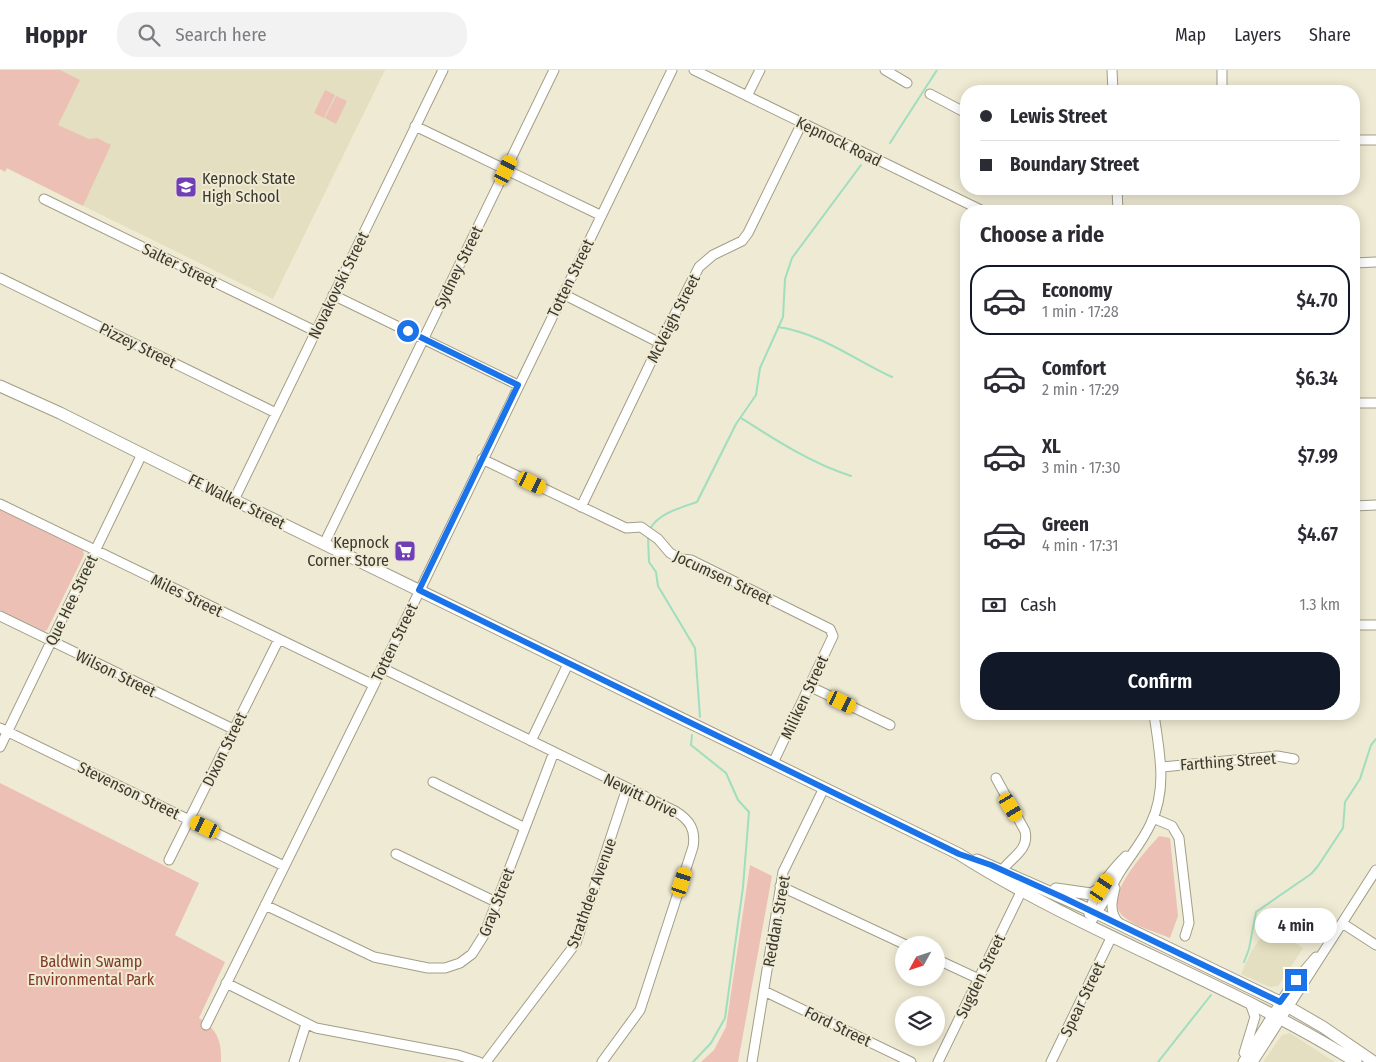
<!DOCTYPE html>
<meta charset="utf-8">
<style>
body{margin:0;font-family:"Fira Sans Condensed",sans-serif;background:#f2f2f3;color:#2b2b33;height:100vh;display:flex;flex-direction:column;font-size:19px;white-space:nowrap}
*{box-sizing:border-box;margin:0}
p{font-size:16px;color:#7c7c81}
.icon{flex:none;width:28px;height:28px;fill:none;stroke:currentColor;stroke-width:2;stroke-linecap:round;stroke-linejoin:round}
.map{position:relative;flex:1;overflow:hidden}
.drawer{position:absolute;left:960px;top:135px;width:400px;height:515px;display:flex;flex-direction:column;background:#fff;border-radius:20px;box-shadow:0 2px 12px #0003}
.drawer>*{flex:none}
.top-card{position:absolute;left:960px;top:15px;width:400px;height:110px;border-radius:20px;box-shadow:0 2px 12px #0003;display:grid;align-content:center;height:110px;padding:0 20px;background:#fff}
.needle{width:32px;rotate:230deg}
.buttons{position:absolute;left:895px;top:866px;display:grid;gap:10px}
.buttons a{display:grid;place-items:center;width:50px;height:50px;border-radius:50%;background:#fff;box-shadow:0 2px 12px #0003;font-size:25px}
.end{position:absolute;width:22px;height:22px;margin:-11px;border:6px solid #1a73e8;background:#fff;box-shadow:0 0 0 2px #fff}
.from{border-radius:50%}
.bubble{position:absolute;height:35px;border-radius:18px;background:#fff;box-shadow:0 2px 12px #0003;font-size:16px;font-weight:600;line-height:35px;text-align:center}
.car{position:absolute;width:15px;height:30px;margin:-15px -8px;border-radius:6px;box-shadow:0 0 4px 1px #0007;background:linear-gradient(#f5c518 24%,#345 0 40%,#f5c518 0 76%,#345 0 86%,#f5c518 0)}
.top-card b{display:flex;align-items:center;gap:18px;height:48px;font-size:19px}
.top-card b+b{border-top:1px solid #e1e1e2}
.top-card i{width:12px;height:12px;background:#2b2b33}
ul{padding:0;list-style:none}
li{display:flex;align-items:center;gap:15px;height:70px;margin:0 10px 8px;padding:0 10px;border:2px solid transparent;border-radius:20px}
li div{flex:1}
li b{display:block;font-size:19px}
li em{font-style:normal;font-weight:600}
li.selected{border-color:#111827}
li>.icon{width:45px;height:45px;stroke-width:1.5}
h2{padding:0 20px;font-size:22px;line-height:60px}
.pay{display:flex;align-items:center;gap:12px;height:55px;padding:0 20px;font-size:19px}
.pay p{margin-inline-start:auto}
.primary-button{display:flex;gap:10px;margin-top:auto;padding:10px 20px}
.primary-button a{flex:1;height:58px;border-radius:20px;background:#111827;color:#fff;font-size:20px;font-weight:600;line-height:58px;text-align:center}
header{display:flex;align-items:center;gap:30px;box-sizing:border-box;height:70px;padding:0 25px;background:#fff;border-bottom:1px solid #e1e1e2}
header strong{font-size:24px}
nav{display:flex;gap:28px;margin-inline-start:auto;font-size:18px}
.search{width:350px;height:45px;background:#f2f2f3;display:flex;align-items:center;gap:12px;box-sizing:border-box;padding:0 18px;border-radius:20px;color:#7c7c81;font-size:19px}
.map>svg:first-child{display:block}
.built{fill:#e4dfc0}
.green{fill:#edc0b5}
.lines{fill:none;stroke-linecap:round;stroke-linejoin:round}
.stream{stroke:#9fdebe;stroke-width:2}
.minor-casing{stroke:#a29e88;stroke-width:11}
.major-casing{stroke:#a29e88;stroke-width:13}
.minor{stroke:#fff;stroke-width:9}
.major{stroke:#fff;stroke-width:11}
.route{stroke:#1a73e8;stroke-width:6}
.labels{text-anchor:middle;stroke-width:4;stroke-linejoin:round;paint-order:stroke}
.street-label{font-size:16px;fill:#3a382f;stroke:#efead3}
.poi-label{font-size:16px;fill:#3a382f;stroke:#efead3;text-anchor:start}
.park-label{font-size:16px;fill:#853a29;stroke:#efead3}
</style>
<header>
<strong>Hoppr</strong>
<div class="search"><svg class="icon" aria-label="search" viewBox="0 0 24 24"><circle cx="10" cy="10" r="6"/><path d="M15 15l6 6"/></svg>Search here</div>
<nav><a>Map</a><a>Layers</a><a>Share</a></nav>
</header>
<div class="map">
<svg width="1376" height="992" viewBox="0 0 1376 992">
<rect width="100%" height="100%" fill="#efead3"/>
<path class="built" d="M 53,0 L 385,0 L 273,229 L 6,98 Z
M 1271,854 L 1303,878 L 1278,916 L 1270,917 L 1241,904 L 1252,880 Z
M 1290,963 L 1307,974 L 1335,992 L 1263,992 L 1282,965 Z"/>
<path class="green" d="M 0,0 L 60,0 L 80,10 L 58,55 L 89,69 L 97,68 L 111,75 L 83,136 L 7,98 L 5,102 L 0,99 Z
M 325,20 L 335,25 L 324,48 L 314,43 Z
M 336,26 L 347,31 L 336,54 L 325,48 Z
M 0,438 L 83,480 L 84,485 L 47,560 L 44,561 L 0,540 Z
M 0,713 L 199,813 L 175,865 L 225,892 L 199,948 C 217,959 222,971 221,992 L 0,992 Z
M 1159,766 L 1170,768 L 1178,846 L 1170,868 C 1156,862 1136,857 1124,847 C 1100,828 1146,781 1159,766 Z
M 750,795 L 772,806 L 738,992 L 701,992 L 714,980 L 726,957 Z"/>
<g class="lines">
<path class="stream" d="M 890,73 L 937,0
M 778,257 C 820,263 855,290 892,307
M 741,348 C 777,371 811,393 851,406
M 650,459 C 659,443 680,438 697,432 L 736,354 L 756,325 L 760,298 L 783,247 L 785,209 L 792,188 L 861,95
M 648,467 L 649,492 L 656,502 L 658,516 L 695,578 L 700,647
M 692,665 L 691,675 L 726,703 L 738,730 L 749,742 L 743,817 L 725,948 L 711,973 L 693,992
M 1244,892 L 1249,879 L 1256,842 L 1311,804 L 1318,796 L 1343,758 L 1345,732 L 1360,709 L 1371,675 L 1376,669
M 1158,992 L 1211,925"/>
<g class="minor-casing">
<path id="minor" d="M 694,0 L 983,141
M 885,0 L 907,13
M 1112,0 L 1113,21
M 1222,0 L 1222,21
M 930,24 L 966,43
M 747,26 L 760,0
M 415,56 L 600,145
M 1354,70 L 1376,70
M 1117,119 L 1118,141
M 44,129 L 315,261
M 1354,193 L 1376,192
M 0,208 L 276,343
M 563,224 L 660,273
M 333,225 L 518,315
M 1354,333 L 1376,333
M 482,389 L 626,458 L 641,457 L 658,469 L 670,483 L 681,489 L 691,490 L 830,559 L 833,566 L 773,693
M 234,430 L 443,0
M 0,434 L 374,615
M 1354,436 L 1376,435
M 581,437 L 660,273 L 699,197 L 713,185 L 742,171 L 748,163 L 802,53
M 324,474 L 554,0
M 0,546 L 233,659
M 1354,555 L 1376,555
M 382,598 L 675,741 C 690,750 696,760 693,777 L 640,940 L 602,992
M 809,616 L 890,655
M 0,658 L 284,796
M 531,671 L 568,594
M 0,677 L 142,384
M 1162,697 L 1277,686 L 1294,689
M 996,708 L 1025,761 C 1030,782 1008,788 999,805
M 433,712 L 525,758
M 1153,748 L 1172,756 L 1179,768 L 1189,853 L 1185,866
M 396,784 L 496,832
M 169,790 L 279,569
M 780,816 L 906,875
M 1115,818 C 1112,830 1109,842 1118,852
M 265,835 L 374,887 L 428,898 L 445,898 L 460,893 L 472,884 L 484,865 L 554,682
M 1089,844 C 1092,824 1112,800 1126,786
M 1342,853 L 1376,875
M 1088,855 C 1102,839 1109,820 1120,802 C 1130,786 1143,771 1151,753 C 1168,717 1159,681 1154,644
M 936,889 L 979,909
M 226,913 L 316,958 L 458,985 L 479,992
M 764,921 L 911,992
M 206,955 L 374,615 L 672,0
M 1244,983 L 1255,947 L 1250,933
M 294,992 L 306,954
M 486,992 L 576,873 L 627,718
M 752,992 L 783,802 L 824,718
M 938,992 L 1022,820
M 1051,992 L 1112,866
M 1243,992 L 1291,916 L 1316,887
M 1253,992 L 1376,800"/>
</g>
<g class="major-casing">
<path id="major" d="M 0,316 L 60,343 L 234,430 L 959,784 C 1085,864 1230,913 1356,992
M 977,790 L 1090,840 L 1280,932 L 1323,957 L 1374,992
M 1056,819 L 1091,824 L 1102,818"/>
</g>
<use href="#minor" class="minor"/>
<use href="#major" class="major"/>
</g>
<g class="lines">
<path class="route" d="M 408,261 L 518,315 L 419,520 L 959,784 L 991,795 L 1062,827 L 1280,932 L 1296,910"/>
</g>
<defs>
<g id="school-square" transform="scale(1.125)"><rect x="-9" y="-9" width="18" height="18" rx="4" fill="#703eb6" stroke="#efead3"/><path d="M0-5L7-2L0 1L-7-2ZM-4 1L0 2.5L4 1V4Q0 6-4 4Z" fill="#fff"/></g>
<g id="supermarket-square" transform="scale(1.125)"><rect x="-9" y="-9" width="18" height="18" rx="4" fill="#703eb6" stroke="#efead3"/><path d="M-6-5.5h2.5l.6 2H6L4.5 2H-2.5L-4.4-4H-6ZM-1.5 3.2a1.3 1.3 0 1 0 .1 0ZM3 3.2a1.3 1.3 0 1 0 .1 0Z" fill="#fff"/></g>
</defs>
<g fill-rule="evenodd">
<use href="#school-square" x="186" y="117"/>
<use href="#supermarket-square" x="405" y="481"/>
</g>
<g class="labels">
<g class="street-label">
<text transform="translate(839 71) rotate(26)" y="6">Kepnock Road</text>
<text transform="translate(180 195) rotate(26)" y="6">Salter Street</text>
<text transform="translate(458 197) rotate(-64)" y="6">Sydney Street</text>
<text transform="translate(570 208) rotate(-64)" y="6">Totten Street</text>
<text transform="translate(338 215) rotate(-64)" y="6">Novakovski Street</text>
<text transform="translate(673 248) rotate(-63)" y="6">McVeigh Street</text>
<text transform="translate(138 275) rotate(26)" y="6">Pizzey Street</text>
<text transform="translate(237 431) rotate(26)" y="6">FE Walker Street</text>
<text transform="translate(723 507) rotate(25)" y="6">Jocumsen Street</text>
<text transform="translate(187 525) rotate(26)" y="6">Miles Street</text>
<text transform="translate(71 530) rotate(-64)" y="6">Que Hee Street</text>
<text transform="translate(394 572) rotate(-64)" y="6">Totten Street</text>
<text transform="translate(116 603) rotate(26)" y="6">Wilson Street</text>
<text transform="translate(804 627) rotate(-65)" y="6">Miliken Street</text>
<text transform="translate(224 679) rotate(-64)" y="6">Dixon Street</text>
<text transform="translate(1228 691) rotate(-4)" y="6">Farthing Street</text>
<text transform="translate(129 720) rotate(26)" y="6">Stevenson Street</text>
<text transform="translate(641 725) rotate(26)" y="6">Newitt Drive</text>
<text transform="translate(591 823) rotate(-70)" y="6">Strathdee Avenue</text>
<text transform="translate(496 832) rotate(-69)" y="6">Gray Street</text>
<text transform="translate(776 851) rotate(-80)" y="6">Reddan Street</text>
<text transform="translate(980 906) rotate(-64)" y="6">Sugden Street</text>
<text transform="translate(1082 929) rotate(-64)" y="6">Spear Street</text>
<text transform="translate(838 956) rotate(26)" y="6">Ford Street</text>
</g>
<g class="poi-label">
<text x="202" y="114">Kepnock State<tspan x="202" dy="18">High School</tspan></text>
<text x="389" y="478" text-anchor="end">Kepnock<tspan x="389" dy="18">Corner Store</tspan></text>
</g>
<g class="park-label">
<text x="91" y="897">Baldwin Swamp<tspan x="91" dy="18">Environmental Park</tspan></text>
</g>
</g>
</svg>
<div class="buttons">
<a><svg class="needle" viewBox="-14 -14 28 28"><path d="M0-13l5 13h-10z" fill="#e53935"/><path d="M0 13l5-13h-10z" fill="#7c7c81"/></svg></a>
<a><svg class="icon" aria-label="layers" viewBox="0 0 24 24"><path d="M12 4l9 5-9 5-9-5zM3 14l9 5 9-5"/></svg></a>
</div>
<i class="end from" style="left:408px;top:261px"></i>
<i class="end" style="left:1296px;top:910px"></i>
<div class="bubble" style="left:1255px;top:838px;width:82px">4 min</div>
<i class="car" style="left:506px;top:100px;rotate:26deg"></i>
<i class="car" style="left:532px;top:413px;rotate:116deg"></i>
<i class="car" style="left:842px;top:632px;rotate:116deg"></i>
<i class="car" style="left:1011px;top:737px;rotate:149deg"></i>
<i class="car" style="left:205px;top:757px;rotate:296deg"></i>
<i class="car" style="left:682px;top:812px;rotate:18deg"></i>
<i class="car" style="left:1102px;top:818px;rotate:33deg"></i>
<div class="top-card">
<b><i class="from"></i>Lewis Street</b>
<b><i></i>Boundary Street</b>
</div>
<section class="drawer">
<h2>Choose a ride</h2>
<ul>
<li class="selected"><svg class="icon" aria-label="car" viewBox="0 0 24 24"><path d="M5 17H2v-5l4-1 3-4h7l3 4 3 1v5h-3M9 17h6M6 11h13"/><circle cx="7" cy="17" r="2"/><circle cx="17" cy="17" r="2"/></svg><div><b>Economy</b><p>1 min · 17:28</p></div><em>$4.70</em></li>
<li><svg class="icon" aria-label="car" viewBox="0 0 24 24"><path d="M5 17H2v-5l4-1 3-4h7l3 4 3 1v5h-3M9 17h6M6 11h13"/><circle cx="7" cy="17" r="2"/><circle cx="17" cy="17" r="2"/></svg><div><b>Comfort</b><p>2 min · 17:29</p></div><em>$6.34</em></li>
<li><svg class="icon" aria-label="car" viewBox="0 0 24 24"><path d="M5 17H2v-5l4-1 3-4h7l3 4 3 1v5h-3M9 17h6M6 11h13"/><circle cx="7" cy="17" r="2"/><circle cx="17" cy="17" r="2"/></svg><div><b>XL</b><p>3 min · 17:30</p></div><em>$7.99</em></li>
<li><svg class="icon" aria-label="car" viewBox="0 0 24 24"><path d="M5 17H2v-5l4-1 3-4h7l3 4 3 1v5h-3M9 17h6M6 11h13"/><circle cx="7" cy="17" r="2"/><circle cx="17" cy="17" r="2"/></svg><div><b>Green</b><p>4 min · 17:31</p></div><em>$4.67</em></li>
</ul>
<div class="pay"><svg class="icon" aria-label="cash" viewBox="0 0 24 24"><path d="M3 7h18v10H3z"/><circle cx="12" cy="12" r="2"/></svg>Cash<p>1.3 km</p></div>
<div class="primary-button"><a>Confirm</a></div>
</section>
</div>
